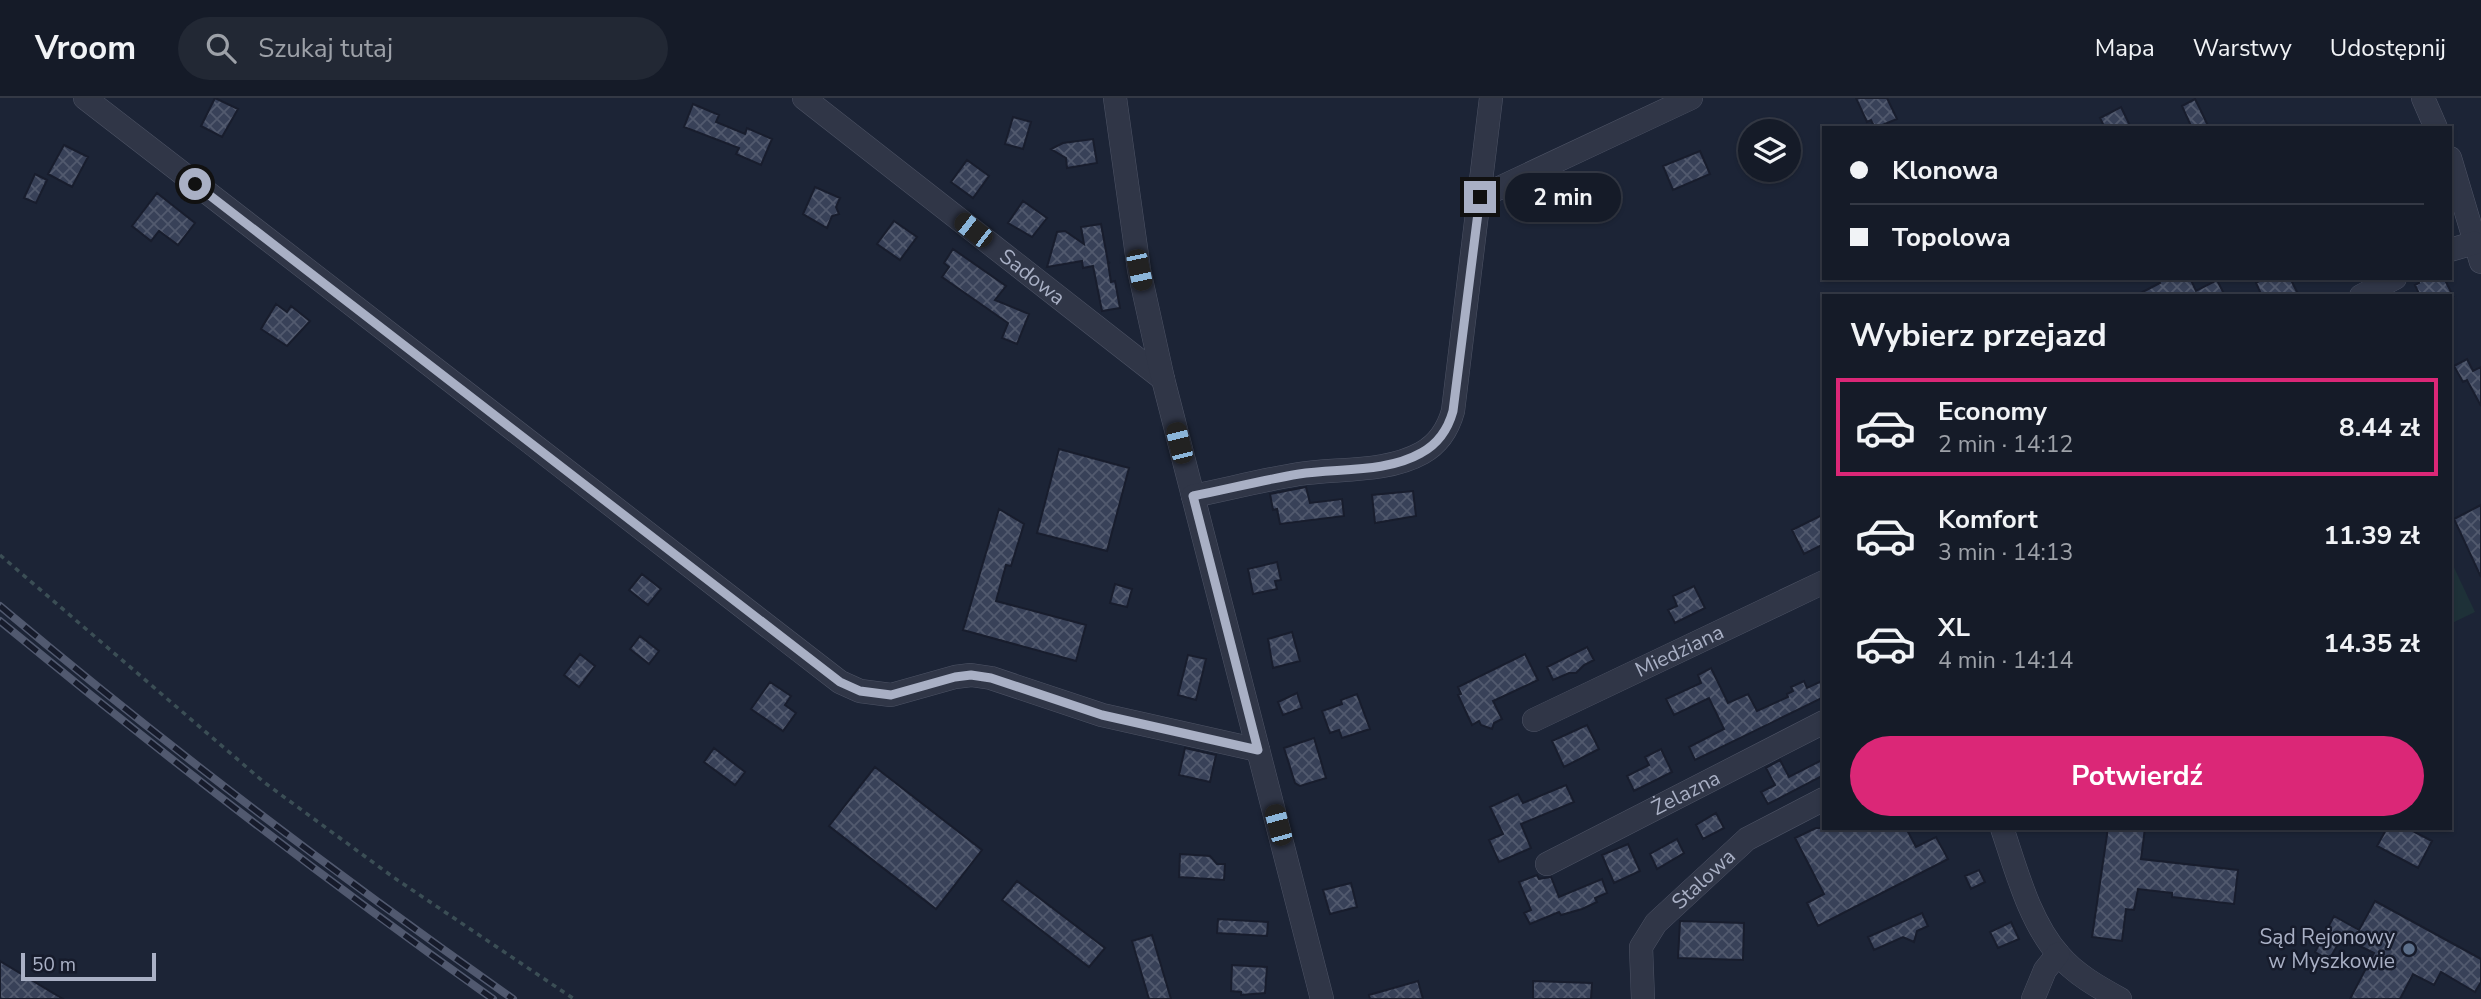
<!DOCTYPE html>
<html lang="pl">
<meta charset="utf-8">
<style>
body{margin:0;font-family:"Nunito Sans",sans-serif;background:#222834;color:#f1f3f6;height:100vh;display:flex;flex-direction:column;font-size:26px;white-space:nowrap}
*{box-sizing:border-box;margin:0}
p{font-size:23px;color:#9da1a8}
.icon{flex:none;width:38px;height:38px;fill:none;stroke:currentColor;stroke-width:2;stroke-linecap:round;stroke-linejoin:round}
.map{position:relative;flex:1;overflow:hidden}
.panel{position:absolute;left:1822px;top:196px;width:630px;height:536px;display:flex;flex-direction:column;background:#151b28;border-radius:0px;box-shadow:0 2px 5px #0004,0 0 0 2px #343945}
.panel>*{flex:none}
.banner{position:absolute;left:1822px;top:28px;width:630px;height:154px;border-radius:0px;box-shadow:0 2px 5px #0004,0 0 0 2px #343945;display:grid;align-content:center;height:154px;padding:0 28px;background:#151b28}
.tools{position:absolute;left:1738px;top:21px;display:grid;gap:14px}
.tools a{display:grid;place-items:center;width:63px;height:63px;border-radius:50%;background:#151b28;box-shadow:0 2px 5px #0004,0 0 0 2px #343945;font-size:35px}
.scale{position:absolute;left:21px;bottom:18px;width:135px;box-sizing:border-box;padding-left:7px;border:4px solid #a9b0c5;border-top:0;font-size:19px;line-height:24px;white-space:nowrap;color:#a9b0c5;-webkit-text-stroke:5px #161b2b;paint-order:stroke}
.end{position:absolute;width:32px;height:32px;margin:-16px;border:9px solid #a9b0c5;background:#111;box-shadow:0 0 0 4px #111}
.from{border-radius:50%}
.bubble{position:absolute;height:49px;border-radius:24px;background:#151b28;box-shadow:0 2px 5px #0004,0 0 0 2px #343945;font-size:23px;font-weight:700;line-height:49px;text-align:center}
.car{position:absolute;width:21px;height:42px;margin:-21px -10px;border-radius:9px;box-shadow:0 0 5px 2px #0007;background:linear-gradient(#222 24%,#8ab4d8 0 40%,#222 0 76%,#8ab4d8 0 86%,#222 0)}
.banner b{display:flex;align-items:center;gap:24px;height:66px;font-size:26px}
.banner b+b{border-top:2px solid #343945}
.banner i{width:18px;height:18px;background:#f1f3f6}
ul{padding:0;list-style:none}
li{display:flex;align-items:center;gap:21px;height:98px;margin:0 14px 10px;padding:0 14px;border:4px solid transparent;border-radius:0px}
li div{flex:1}
li b{display:block;font-size:26px}
li em{font-style:normal;font-weight:700}
li.selected{border-color:#db2777}
li>.icon{width:63px;height:63px;stroke-width:1.5}
h2{padding:0 28px;font-size:32px;line-height:84px}
.cta{display:flex;gap:14px;margin-top:auto;padding:14px 28px}
.cta a{flex:1;height:80px;border-radius:42px;background:#db2777;color:#fff;font-size:28px;font-weight:700;line-height:80px;text-align:center}
header{display:flex;align-items:center;gap:42px;box-sizing:border-box;height:98px;padding:0 35px;background:#151b28;border-bottom:2px solid #343945}
header strong{font-size:33px}
nav{display:flex;gap:38px;margin-inline-start:auto;font-size:24px}
.search{width:490px;height:63px;background:#222834;display:flex;align-items:center;gap:18px;box-sizing:border-box;padding:0 24px;border-radius:38px;color:#9da1a8;font-size:26px}
.map>svg:first-child{display:block}
.pitch{fill:#1e3138}
.building{fill:url(#building-cross-hatch);stroke:#181d2d;stroke-width:2}
.lines{fill:none;stroke-linecap:round;stroke-linejoin:round}
.minor-casing{stroke:#4d5365;stroke-width:24}
.path{stroke:#3b4e55;stroke-width:3.5;stroke-dasharray:5 5;stroke-linecap:butt}
.minor{stroke:#303647;stroke-width:23}
.rail-casing{stroke:#51596f;stroke-width:8}
.rail{stroke:#161b2b;stroke-width:5;stroke-dasharray:16;stroke-linecap:butt}
.route{stroke:#a9b0c5;stroke-width:9}
.service-dot{fill:#5c6f8a;stroke:#161b2b;stroke-width:2.5}
.labels{text-anchor:middle;stroke-width:5;stroke-linejoin:round;paint-order:stroke}
.street-label{font-size:21px;fill:#a9b0c5;stroke:#161b2b}
.poi-label{font-size:21px;fill:#a9b0c5;stroke:#161b2b;text-anchor:end}
</style>
<header>
<strong>Vroom</strong>
<div class="search"><svg class="icon" aria-label="search" viewBox="0 0 24 24"><circle cx="10" cy="10" r="6"/><path d="M15 15l6 6"/></svg>Szukaj tutaj</div>
<nav><a>Mapa</a><a>Warstwy</a><a>Udostępnij</a></nav>
</header>
<div class="map">
<svg width="2481" height="901" viewBox="0 0 2481 901">
<defs>
<pattern id="building-cross-hatch" width="8" height="8" patternUnits="userSpaceOnUse" patternTransform="scale(1.75)"><rect width="8" height="8" fill="#384158"/><path d="M0 0l8 8M0 8l8-8" fill="none" stroke="#525a6e"/></pattern>
</defs>
<rect width="100%" height="100%" fill="#1c2436"/>
<path class="pitch" d="M 2450,461 L 2475,514 L 2450,526 Z"/>
<path class="building" d="M 215,0 L 238,11 L 222,39 L 201,28 Z
M 1856,0 L 1887,0 L 1897,21 L 1875,30 L 1871,22 L 1867,24 Z
M 2195,1 L 2201,13 L 2209,30 L 2192,30 L 2186,17 L 2182,8 Z
M 693,6 L 719,17 L 716,24 L 745,36 L 747,30 L 772,41 L 761,67 L 736,56 L 739,50 L 684,29 Z
M 2121,9 L 2131,30 L 2105,30 L 2100,20 Z
M 1013,19 L 1031,24 L 1023,51 L 1005,46 Z
M 1093,41 L 1097,65 L 1067,70 L 1066,60 L 1051,51 L 1063,45 Z
M 64,47 L 88,59 L 72,89 L 48,76 Z
M 1700,53 L 1710,76 L 1673,92 L 1663,68 Z
M 967,62 L 989,78 L 973,100 L 951,84 Z
M 35,76 L 47,82 L 36,105 L 24,100 Z
M 815,89 L 840,100 L 836,109 L 839,116 L 832,118 L 827,130 L 803,116 Z
M 157,95 L 195,125 L 178,147 L 159,133 L 151,143 L 132,128 Z
M 1023,103 L 1047,120 L 1032,139 L 1008,125 Z
M 894,123 L 917,139 L 900,162 L 877,146 Z
M 1101,126 L 1108,164 L 1110,165 L 1108,165 L 1111,184 L 1115,183 L 1120,210 L 1102,213 L 1093,168 L 1083,170 L 1082,163 L 1047,169 L 1057,134 L 1065,133 L 1084,146 L 1081,129 Z
M 953,151 L 1006,188 L 995,202 L 1029,216 L 1017,246 L 1002,240 L 1008,225 L 942,179 L 949,169 L 944,165 Z
M 2158,180 L 2190,180 L 2196,193 L 2217,182 L 2225,198 L 2135,198 L 2160,185 Z
M 2265,180 L 2290,180 L 2299,198 L 2262,198 L 2256,185 Z
M 2418,180 L 2444,180 L 2453,198 L 2420,198 L 2415,187 L 2419,185 Z
M 276,206 L 287,214 L 291,208 L 310,223 L 287,248 L 261,231 Z
M 2467,261 L 2473,273 L 2481,269 L 2481,308 L 2467,282 L 2463,284 L 2454,268 Z
M 1059,351 L 1129,370 L 1107,453 L 1037,435 Z
M 1306,389 L 1310,405 L 1342,401 L 1344,418 L 1280,426 L 1277,411 L 1273,412 L 1270,396 Z
M 1413,393 L 1416,418 L 1375,425 L 1372,397 Z
M 2481,407 L 2481,479 L 2454,421 Z
M 999,411 L 1024,426 L 1011,468 L 1006,467 L 996,503 L 1086,527 L 1076,563 L 963,532 Z
M 1824,416 L 1824,446 L 1804,456 L 1792,432 Z
M 1277,464 L 1281,482 L 1275,483 L 1277,491 L 1253,496 L 1248,471 Z
M 642,476 L 661,491 L 648,507 L 629,492 Z
M 1115,486 L 1132,491 L 1127,509 L 1110,505 Z
M 1694,488 L 1705,510 L 1675,525 L 1668,512 L 1677,508 L 1673,498 Z
M 1292,534 L 1300,563 L 1273,570 L 1268,541 Z
M 640,538 L 659,553 L 649,566 L 630,551 Z
M 1587,549 L 1594,562 L 1584,567 L 1576,575 L 1569,575 L 1553,582 L 1547,569 Z
M 580,556 L 595,568 L 579,589 L 564,577 Z
M 1525,556 L 1538,582 L 1493,603 L 1502,621 L 1494,625 L 1492,631 L 1481,627 L 1479,623 L 1472,627 L 1458,597 L 1461,596 L 1458,589 Z
M 1188,557 L 1206,561 L 1196,602 L 1178,597 Z
M 1711,570 L 1728,605 L 1748,596 L 1757,613 L 1788,599 L 1787,596 L 1793,593 L 1791,589 L 1804,583 L 1807,590 L 1824,582 L 1824,599 L 1695,662 L 1689,649 L 1724,631 L 1709,600 L 1674,617 L 1666,601 L 1701,585 L 1698,577 Z
M 770,584 L 791,598 L 785,607 L 796,615 L 783,633 L 751,611 Z
M 1297,595 L 1302,610 L 1283,617 L 1278,604 Z
M 1357,596 L 1370,631 L 1342,640 L 1339,632 L 1330,635 L 1322,613 L 1342,606 L 1341,602 Z
M 1587,627 L 1599,651 L 1564,669 L 1552,643 Z
M 1314,640 L 1326,680 L 1300,688 L 1295,685 L 1284,650 Z
M 714,650 L 745,674 L 735,687 L 704,664 Z
M 1185,650 L 1216,657 L 1210,684 L 1179,677 Z
M 1661,651 L 1672,674 L 1634,693 L 1627,678 L 1649,667 L 1645,659 Z
M 1824,661 L 1824,677 L 1768,706 L 1761,694 L 1775,687 L 1766,670 L 1780,662 L 1789,679 Z
M 875,669 L 982,752 L 936,811 L 829,728 Z
M 1566,687 L 1574,704 L 1521,726 L 1531,750 L 1499,764 L 1489,742 L 1503,736 L 1490,709 L 1518,696 L 1523,705 Z
M 1716,715 L 1724,730 L 1703,741 L 1696,727 Z
M 1816,730 L 1906,730 L 1916,749 L 1936,739 L 1948,761 L 1818,828 L 1807,805 L 1824,796 L 1795,740 Z
M 2108,730 L 2145,730 L 2141,761 L 2238,772 L 2234,806 L 2172,799 L 2172,795 L 2138,791 L 2134,812 L 2126,811 L 2122,843 L 2092,839 Z
M 2387,730 L 2407,730 L 2432,743 L 2418,770 L 2377,748 Z
M 1677,741 L 1684,755 L 1657,771 L 1650,756 Z
M 1628,746 L 1640,773 L 1614,785 L 1602,757 Z
M 1180,756 L 1210,758 L 1217,766 L 1225,766 L 1224,782 L 1179,779 Z
M 1979,772 L 1985,784 L 1971,791 L 1965,778 Z
M 1537,777 L 1539,781 L 1551,779 L 1559,799 L 1602,781 L 1607,795 L 1595,800 L 1597,804 L 1582,811 L 1561,817 L 1559,814 L 1530,826 L 1524,815 L 1531,812 L 1519,784 Z
M 1017,783 L 1105,850 L 1089,869 L 1002,802 Z
M 1351,785 L 1357,809 L 1330,816 L 1323,792 Z
M 2375,803 L 2481,861 L 2481,884 L 2475,894 L 2441,874 L 2434,887 L 2413,876 L 2400,901 L 2350,901 L 2374,855 L 2342,839 L 2329,862 L 2315,854 L 2334,818 L 2359,832 Z
M 1922,815 L 1928,828 L 1917,833 L 1914,844 L 1903,839 L 1874,852 L 1868,839 Z
M 1218,821 L 1268,824 L 1267,838 L 1217,835 Z
M 1680,823 L 1744,825 L 1743,862 L 1678,860 Z
M 2011,824 L 2019,841 L 1998,850 L 1990,834 Z
M 1152,837 L 1171,901 L 1149,901 L 1132,843 Z
M 0,863 L 63,901 L 0,901 Z
M 1232,867 L 1267,869 L 1265,895 L 1241,897 L 1241,894 L 1231,893 Z
M 1418,883 L 1423,901 L 1370,901 L 1369,897 Z
M 1533,883 L 1592,885 L 1591,901 L 1533,901 Z"/>
<g class="lines">
<g class="minor-casing">
<g id="minor">
<path d="M 85,0 L 840,584 L 860,593 L 891,597 L 955,579 L 971,577 L 991,580 L 1102,617 L 1258,652"/>
<path id="s1" d="M 804,0 L 1163,281"/>
<path d="M 1115,0 L 1139,172 L 1163,281 L 1322,901"/>
<path d="M 2423,0 L 2436,30"/>
<path d="M 2450,60 L 2481,164"/>
<path d="M 1480,99 L 1691,0"/>
<path d="M 2450,152 L 2474,145"/>
<path d="M 2361,198 L 2395,180"/>
<path d="M 1193,398 C 1228,391 1263,382 1299,376 C 1338,370 1386,375 1422,355 C 1438,346 1448,331 1453,313 L 1491,0"/>
<path id="s2" d="M 1534,622 L 1824,484"/>
<path d="M 2002,730 C 2016,771 2029,823 2059,857 C 2075,876 2098,889 2120,901"/>
<path id="s3" d="M 1547,766 L 1824,624"/>
<path id="s4" d="M 1643,901 L 1641,849 L 1656,825 L 1747,741 L 1824,701"/>
<path d="M 2033,901 L 2045,872 L 2058,856"/>
</g>
</g>
<path class="path" d="M 0,457 L 265,685 L 393,779 L 574,901"/>
<use href="#minor" class="minor"/>
<g class="rail-casing">
<path id="rail" d="M 0,508 C 165,647 337,777 513,901
M 0,523 C 160,655 324,781 493,901"/>
</g>
<use href="#rail" class="rail"/>
</g>
<g class="lines">
<path class="route" d="M 195,86 L 840,584 L 860,593 L 891,597 L 955,579 L 971,577 L 991,580 L 1102,617 L 1258,652 L 1193,398 C 1228,391 1263,382 1299,376 C 1338,370 1386,375 1421,355 C 1438,346 1448,331 1453,313 L 1480,99"/>
</g>
<circle class="service-dot" cx="2409" cy="851" r="7"/>
<g class="labels">
<g class="street-label">
<text dy="7" stroke="none"><textPath href="#s1" startOffset="290">Sadowa</textPath></text>
<text dy="7" stroke="none"><textPath href="#s2" startOffset="161">Miedziana</textPath></text>
<text dy="7" stroke="none"><textPath href="#s3" startOffset="156">Żelazna</textPath></text>
<text dy="7" stroke="none"><textPath href="#s4" startOffset="145">Stalowa</textPath></text>
</g>
<g class="poi-label">
<text x="2395" y="846">Sąd Rejonowy<tspan x="2395" dy="24">w Myszkowie</tspan></text>
</g>
</g>
</svg>
<div class="tools">
<a><svg class="icon" aria-label="layers" viewBox="0 0 24 24"><path d="M12 4l9 5-9 5-9-5zM3 14l9 5 9-5"/></svg></a>
</div>
<div class="scale">50 m</div>
<i class="end from" style="left:195px;top:86px"></i>
<i class="end" style="left:1480px;top:99px"></i>
<div class="bubble" style="left:1505px;top:75px;width:116px">2 min</div>
<i class="car" style="left:973px;top:132px;rotate:308deg"></i>
<i class="car" style="left:1139px;top:172px;rotate:168deg"></i>
<i class="car" style="left:1179px;top:345px;rotate:346deg"></i>
<i class="car" style="left:1278px;top:727px;rotate:345deg"></i>
<div class="banner">
<b><i class="from"></i>Klonowa</b>
<b><i></i>Topolowa</b>
</div>
<section class="panel">
<h2>Wybierz przejazd</h2>
<ul>
<li class="selected"><svg class="icon" aria-label="car" viewBox="0 0 24 24"><path d="M5 17H2v-5l4-1 3-4h7l3 4 3 1v5h-3M9 17h6M6 11h13"/><circle cx="7" cy="17" r="2"/><circle cx="17" cy="17" r="2"/></svg><div><b>Economy</b><p>2 min · 14:12</p></div><em>8.44 zł</em></li>
<li><svg class="icon" aria-label="car" viewBox="0 0 24 24"><path d="M5 17H2v-5l4-1 3-4h7l3 4 3 1v5h-3M9 17h6M6 11h13"/><circle cx="7" cy="17" r="2"/><circle cx="17" cy="17" r="2"/></svg><div><b>Komfort</b><p>3 min · 14:13</p></div><em>11.39 zł</em></li>
<li><svg class="icon" aria-label="car" viewBox="0 0 24 24"><path d="M5 17H2v-5l4-1 3-4h7l3 4 3 1v5h-3M9 17h6M6 11h13"/><circle cx="7" cy="17" r="2"/><circle cx="17" cy="17" r="2"/></svg><div><b>XL</b><p>4 min · 14:14</p></div><em>14.35 zł</em></li>
</ul>
<div class="cta"><a>Potwierdź</a></div>
</section>
</div>
